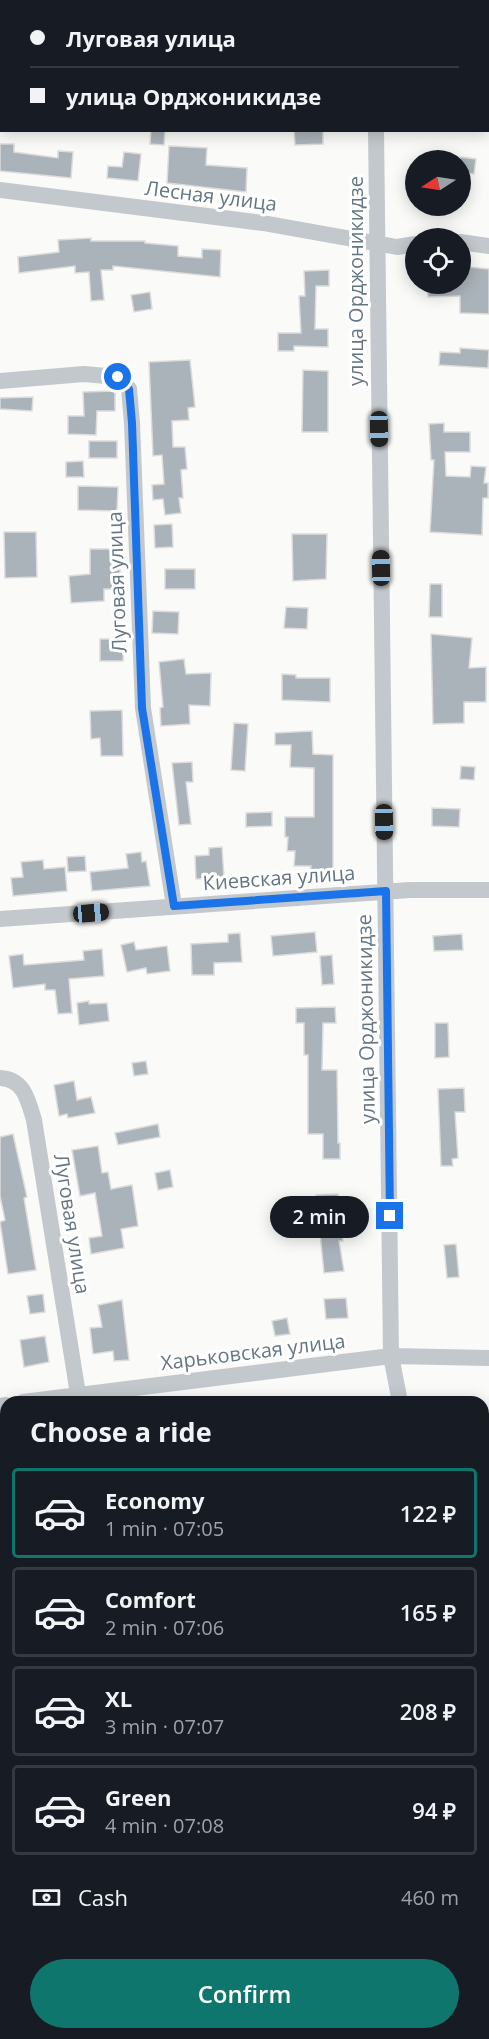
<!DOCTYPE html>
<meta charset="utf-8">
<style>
body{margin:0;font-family:"Open Sans",sans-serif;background:#242831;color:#f1f3f6;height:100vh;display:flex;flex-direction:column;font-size:22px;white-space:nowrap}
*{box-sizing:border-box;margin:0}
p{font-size:20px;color:#9ea1a6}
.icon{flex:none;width:33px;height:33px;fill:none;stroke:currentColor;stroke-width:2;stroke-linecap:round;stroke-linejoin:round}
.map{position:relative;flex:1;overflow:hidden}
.drawer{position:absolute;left:0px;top:1396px;width:489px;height:644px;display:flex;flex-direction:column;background:#171b24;border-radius:18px 18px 0 0;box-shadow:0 3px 15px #0003}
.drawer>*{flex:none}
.guide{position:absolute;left:0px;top:0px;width:489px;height:132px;box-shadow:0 3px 15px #0003;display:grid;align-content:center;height:132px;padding:0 30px;background:#171b24}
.needle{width:39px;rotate:258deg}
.buttons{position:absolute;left:405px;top:150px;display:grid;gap:12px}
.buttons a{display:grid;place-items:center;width:66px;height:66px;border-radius:50%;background:#171b24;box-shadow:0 3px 15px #0003;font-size:30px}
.end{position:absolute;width:27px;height:27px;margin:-14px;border:8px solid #1a73e8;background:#fff;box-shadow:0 0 0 3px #fff}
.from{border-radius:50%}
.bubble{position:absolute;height:42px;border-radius:21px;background:#171b24;box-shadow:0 3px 15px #0003;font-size:20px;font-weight:600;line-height:42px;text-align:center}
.car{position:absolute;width:18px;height:36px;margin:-18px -9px;border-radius:8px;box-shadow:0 0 4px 2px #0007;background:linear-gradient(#222 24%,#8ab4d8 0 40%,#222 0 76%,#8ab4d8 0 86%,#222 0)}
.guide b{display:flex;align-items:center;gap:21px;height:57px;font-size:22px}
.guide b+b{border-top:2px solid #363941}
.guide i{width:15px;height:15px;background:#f1f3f6}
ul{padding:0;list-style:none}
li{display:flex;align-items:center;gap:18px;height:90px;margin:0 12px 9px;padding:0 18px;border:3px solid #363941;border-radius:6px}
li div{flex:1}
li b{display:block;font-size:22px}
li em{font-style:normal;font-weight:600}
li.current{border-color:#0f766e}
li>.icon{width:54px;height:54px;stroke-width:1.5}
h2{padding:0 30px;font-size:27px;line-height:72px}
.pay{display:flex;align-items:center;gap:15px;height:66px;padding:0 30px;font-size:22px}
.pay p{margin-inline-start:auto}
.cta{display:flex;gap:12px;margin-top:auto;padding:12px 30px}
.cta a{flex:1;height:69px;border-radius:36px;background:#0f766e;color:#fff;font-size:24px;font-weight:600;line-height:69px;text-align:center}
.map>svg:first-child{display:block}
.built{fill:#e8e9e9}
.building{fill:#aab3b9;stroke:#dcdcda;stroke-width:1.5}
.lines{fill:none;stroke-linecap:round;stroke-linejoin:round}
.minor{stroke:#c3c8cc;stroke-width:16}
.route{stroke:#1a73e8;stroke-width:8}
.labels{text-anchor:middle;stroke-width:6;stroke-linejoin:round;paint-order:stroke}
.street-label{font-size:20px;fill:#657683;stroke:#fff}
</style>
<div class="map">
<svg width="489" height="2039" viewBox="0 0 489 2039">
<rect width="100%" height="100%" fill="#fafaf8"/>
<path class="built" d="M 0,0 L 149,0 L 2,2 L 0,7 Z"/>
<path class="building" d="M 151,130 L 165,130 L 164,145 L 150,144 Z
M 294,130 L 323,130 L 323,144 L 295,145 Z
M 0,144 L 14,144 L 14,152 L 58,158 L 58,151 L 73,152 L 71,178 L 0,171 Z
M 169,146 L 207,148 L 206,165 L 247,168 L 246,192 L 167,183 Z
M 124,152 L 141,154 L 138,181 L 107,178 L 108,166 L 122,167 Z
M 460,157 L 476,159 L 474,174 L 460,172 Z
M 91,238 L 91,241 L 145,241 L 145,243 L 178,246 L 178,256 L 202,258 L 202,249 L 221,250 L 220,277 L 113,266 L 113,270 L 101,270 L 104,300 L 91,301 L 89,272 L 75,273 L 75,266 L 19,273 L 18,257 L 59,252 L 58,240 Z
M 460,266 L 489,269 L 489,314 L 460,313 L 460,296 L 428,297 L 427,284 L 460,284 Z
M 329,270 L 329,286 L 316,286 L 315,329 L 328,329 L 328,347 L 294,346 L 294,351 L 278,351 L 278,333 L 301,333 L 299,296 L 305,296 L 304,271 Z
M 150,292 L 152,309 L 134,312 L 131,295 Z
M 460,348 L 489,350 L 488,368 L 439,365 L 440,352 L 460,353 Z
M 190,360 L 195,407 L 188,408 L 189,420 L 172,421 L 173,447 L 185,447 L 187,469 L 181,470 L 183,498 L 179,498 L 181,513 L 165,515 L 163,499 L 153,500 L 152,485 L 164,484 L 162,455 L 153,456 L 149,362 Z
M 303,370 L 328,371 L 328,432 L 302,432 Z
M 115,391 L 115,411 L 97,411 L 96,435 L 68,434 L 68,416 L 84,416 L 83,392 Z
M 33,397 L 32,411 L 0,409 L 0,398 Z
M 444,423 L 444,432 L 470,432 L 470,452 L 445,452 L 446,476 L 470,477 L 471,466 L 486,467 L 484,483 L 488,483 L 488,498 L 483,498 L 482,535 L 430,532 L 434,460 L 431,460 L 429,424 Z
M 89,441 L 117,441 L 117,458 L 89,458 Z
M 83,461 L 84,477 L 66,477 L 66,462 Z
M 78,486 L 118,487 L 117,511 L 78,510 Z
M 172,524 L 173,547 L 155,548 L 154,525 Z
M 4,532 L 36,532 L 37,577 L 5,578 Z
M 292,534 L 327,534 L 326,579 L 293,581 Z
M 90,549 L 120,549 L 120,589 L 104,589 L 104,601 L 71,603 L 69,576 L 90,574 Z
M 165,569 L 195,569 L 195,589 L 165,589 Z
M 430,584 L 442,584 L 442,617 L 429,617 Z
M 286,607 L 308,608 L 307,629 L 284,628 Z
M 153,611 L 179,612 L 178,634 L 152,633 Z
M 431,634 L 472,638 L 469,668 L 486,667 L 486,702 L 464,702 L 464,723 L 433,724 Z
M 100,639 L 124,639 L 123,661 L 100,661 Z
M 184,659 L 186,674 L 211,673 L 210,706 L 189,705 L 190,724 L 161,726 L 160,708 L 163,707 L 159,662 Z
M 282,674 L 296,675 L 296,678 L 330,678 L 330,702 L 282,700 Z
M 122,710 L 123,756 L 101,756 L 100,738 L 91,739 L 90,711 Z
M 234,723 L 248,724 L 245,771 L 231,770 Z
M 312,731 L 313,754 L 333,755 L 333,876 L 310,875 L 311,866 L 294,866 L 295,851 L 287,851 L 288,837 L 285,837 L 285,817 L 314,817 L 314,768 L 290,767 L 291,745 L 275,745 L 275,733 Z
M 192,762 L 193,782 L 186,782 L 191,824 L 179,825 L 172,763 Z
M 461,766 L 475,767 L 474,780 L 460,779 Z
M 432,808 L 460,809 L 459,827 L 432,826 Z
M 272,812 L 272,826 L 246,827 L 246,813 Z
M 222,847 L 224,878 L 196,879 L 195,856 L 209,855 L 209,848 Z
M 141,852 L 142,862 L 146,861 L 150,886 L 92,891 L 90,872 L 128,868 L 126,854 Z
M 85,856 L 86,871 L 68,872 L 67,857 Z
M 43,860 L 44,869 L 65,867 L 67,891 L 13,896 L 11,878 L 23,877 L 21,862 Z
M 315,932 L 317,952 L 273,956 L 271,936 Z
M 240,933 L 242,962 L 214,963 L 214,975 L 192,975 L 191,944 L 228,942 L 228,934 Z
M 462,934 L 463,950 L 434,951 L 433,936 Z
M 134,942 L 136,950 L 167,946 L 170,971 L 147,974 L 146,968 L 127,972 L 121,945 Z
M 102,949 L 104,976 L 69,979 L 72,1013 L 58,1014 L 55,990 L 45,990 L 45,984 L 13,988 L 9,956 L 23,954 L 24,965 L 84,960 L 83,951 Z
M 332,955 L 334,984 L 322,985 L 320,956 Z
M 89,1001 L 89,1004 L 107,1003 L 109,1021 L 79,1025 L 77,1003 Z
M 335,1007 L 336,1023 L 323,1023 L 322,1070 L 337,1070 L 338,1143 L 340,1143 L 340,1159 L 323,1159 L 323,1134 L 308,1134 L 308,1055 L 304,1055 L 304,1023 L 296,1023 L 296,1008 Z
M 435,1023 L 448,1023 L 449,1057 L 435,1058 Z
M 146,1061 L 148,1074 L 134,1076 L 132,1063 Z
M 74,1081 L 77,1100 L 91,1097 L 95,1113 L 68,1118 L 67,1114 L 59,1116 L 54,1085 Z
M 464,1088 L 465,1112 L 455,1112 L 458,1158 L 452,1159 L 453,1166 L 441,1166 L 438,1089 Z
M 158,1124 L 160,1137 L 118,1145 L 115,1133 Z
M 13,1134 L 27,1197 L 24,1198 L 36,1270 L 8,1274 L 0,1222 L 5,1220 L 0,1196 L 0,1137 Z
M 98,1146 L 102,1173 L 108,1172 L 111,1189 L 132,1185 L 138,1226 L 121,1229 L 124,1248 L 91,1254 L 89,1238 L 102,1236 L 95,1193 L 80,1196 L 72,1150 Z
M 170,1170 L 173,1187 L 158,1190 L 155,1173 Z
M 338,1194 L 343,1241 L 339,1241 L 344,1271 L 324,1273 L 316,1195 Z
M 456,1244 L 459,1277 L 447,1278 L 444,1245 Z
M 43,1294 L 45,1312 L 30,1314 L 27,1296 Z
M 346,1298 L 348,1318 L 326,1319 L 324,1299 Z
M 122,1300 L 129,1360 L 114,1361 L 113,1351 L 93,1354 L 90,1328 L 102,1327 L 98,1305 Z
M 287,1318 L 290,1334 L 275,1336 L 272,1321 Z
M 45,1336 L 49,1362 L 24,1367 L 20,1340 Z"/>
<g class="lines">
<path class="minor" d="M 376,0 L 376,2
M 376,130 L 391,1356 L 400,1402
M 0,190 L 263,223 L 397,247 L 416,244
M 460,242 L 489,246
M 0,381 L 84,374 L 118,377 L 129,389 L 132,423 L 143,708 L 174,906
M 0,919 L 410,890 L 489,890
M 0,1078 C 24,1079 28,1100 34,1120 L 78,1394
M 23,1402 L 391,1356 L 489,1358
M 0,1406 L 6,1405
M 483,1825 L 489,1854
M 81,2034 L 82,2039"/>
</g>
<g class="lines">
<path class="route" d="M 118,377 L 129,389 L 132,423 L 142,708 L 174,906 L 386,891 L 390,1216"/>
</g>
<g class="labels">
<g class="street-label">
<text transform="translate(211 196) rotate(7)" y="7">Лесная улица</text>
<text transform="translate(356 281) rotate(-90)" y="7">улица Орджоникидзе</text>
<text transform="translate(117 582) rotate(-92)" y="7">Луговая улица</text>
<text transform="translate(279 878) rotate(-4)" y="7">Киевская улица</text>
<text transform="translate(366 1019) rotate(-91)" y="7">улица Орджоникидзе</text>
<text transform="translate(72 1224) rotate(81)" y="7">Луговая улица</text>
<text transform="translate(253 1352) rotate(-7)" y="7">Харьковская улица</text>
</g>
</g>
</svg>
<div class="buttons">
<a><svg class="needle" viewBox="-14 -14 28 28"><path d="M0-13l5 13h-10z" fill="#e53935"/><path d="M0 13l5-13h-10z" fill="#9ea1a6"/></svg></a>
<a><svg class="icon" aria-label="locate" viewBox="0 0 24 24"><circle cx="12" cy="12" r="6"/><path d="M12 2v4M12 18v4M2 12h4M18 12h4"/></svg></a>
</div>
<i class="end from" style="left:118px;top:377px"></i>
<i class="end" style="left:390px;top:1216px"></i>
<div class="bubble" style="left:270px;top:1196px;width:99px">2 min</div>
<i class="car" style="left:379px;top:429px;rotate:179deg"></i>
<i class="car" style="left:381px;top:568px;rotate:359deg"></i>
<i class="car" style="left:384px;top:822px;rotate:179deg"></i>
<i class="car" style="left:91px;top:913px;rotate:85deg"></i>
<div class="guide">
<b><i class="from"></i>Луговая улица</b>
<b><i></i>улица Орджоникидзе</b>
</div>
<section class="drawer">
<h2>Choose a ride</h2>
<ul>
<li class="current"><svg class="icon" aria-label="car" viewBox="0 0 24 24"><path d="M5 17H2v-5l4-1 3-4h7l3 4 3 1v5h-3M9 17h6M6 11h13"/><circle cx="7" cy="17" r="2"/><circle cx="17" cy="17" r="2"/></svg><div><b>Economy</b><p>1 min · 07:05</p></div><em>122 ₽</em></li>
<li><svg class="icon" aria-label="car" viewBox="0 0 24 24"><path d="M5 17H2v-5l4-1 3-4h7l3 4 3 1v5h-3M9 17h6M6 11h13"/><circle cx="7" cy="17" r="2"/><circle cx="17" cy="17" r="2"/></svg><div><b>Comfort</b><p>2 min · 07:06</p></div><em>165 ₽</em></li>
<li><svg class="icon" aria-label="car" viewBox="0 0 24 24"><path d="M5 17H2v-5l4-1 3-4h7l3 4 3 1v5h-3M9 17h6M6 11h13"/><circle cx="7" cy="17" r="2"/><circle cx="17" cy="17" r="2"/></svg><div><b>XL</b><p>3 min · 07:07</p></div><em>208 ₽</em></li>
<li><svg class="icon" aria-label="car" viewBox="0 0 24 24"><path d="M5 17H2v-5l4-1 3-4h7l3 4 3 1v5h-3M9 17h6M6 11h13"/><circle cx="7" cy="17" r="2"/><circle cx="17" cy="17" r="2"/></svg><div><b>Green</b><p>4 min · 07:08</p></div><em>94 ₽</em></li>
</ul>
<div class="pay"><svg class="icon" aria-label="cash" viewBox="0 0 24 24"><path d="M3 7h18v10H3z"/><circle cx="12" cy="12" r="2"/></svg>Cash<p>460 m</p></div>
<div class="cta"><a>Confirm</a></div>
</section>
</div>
